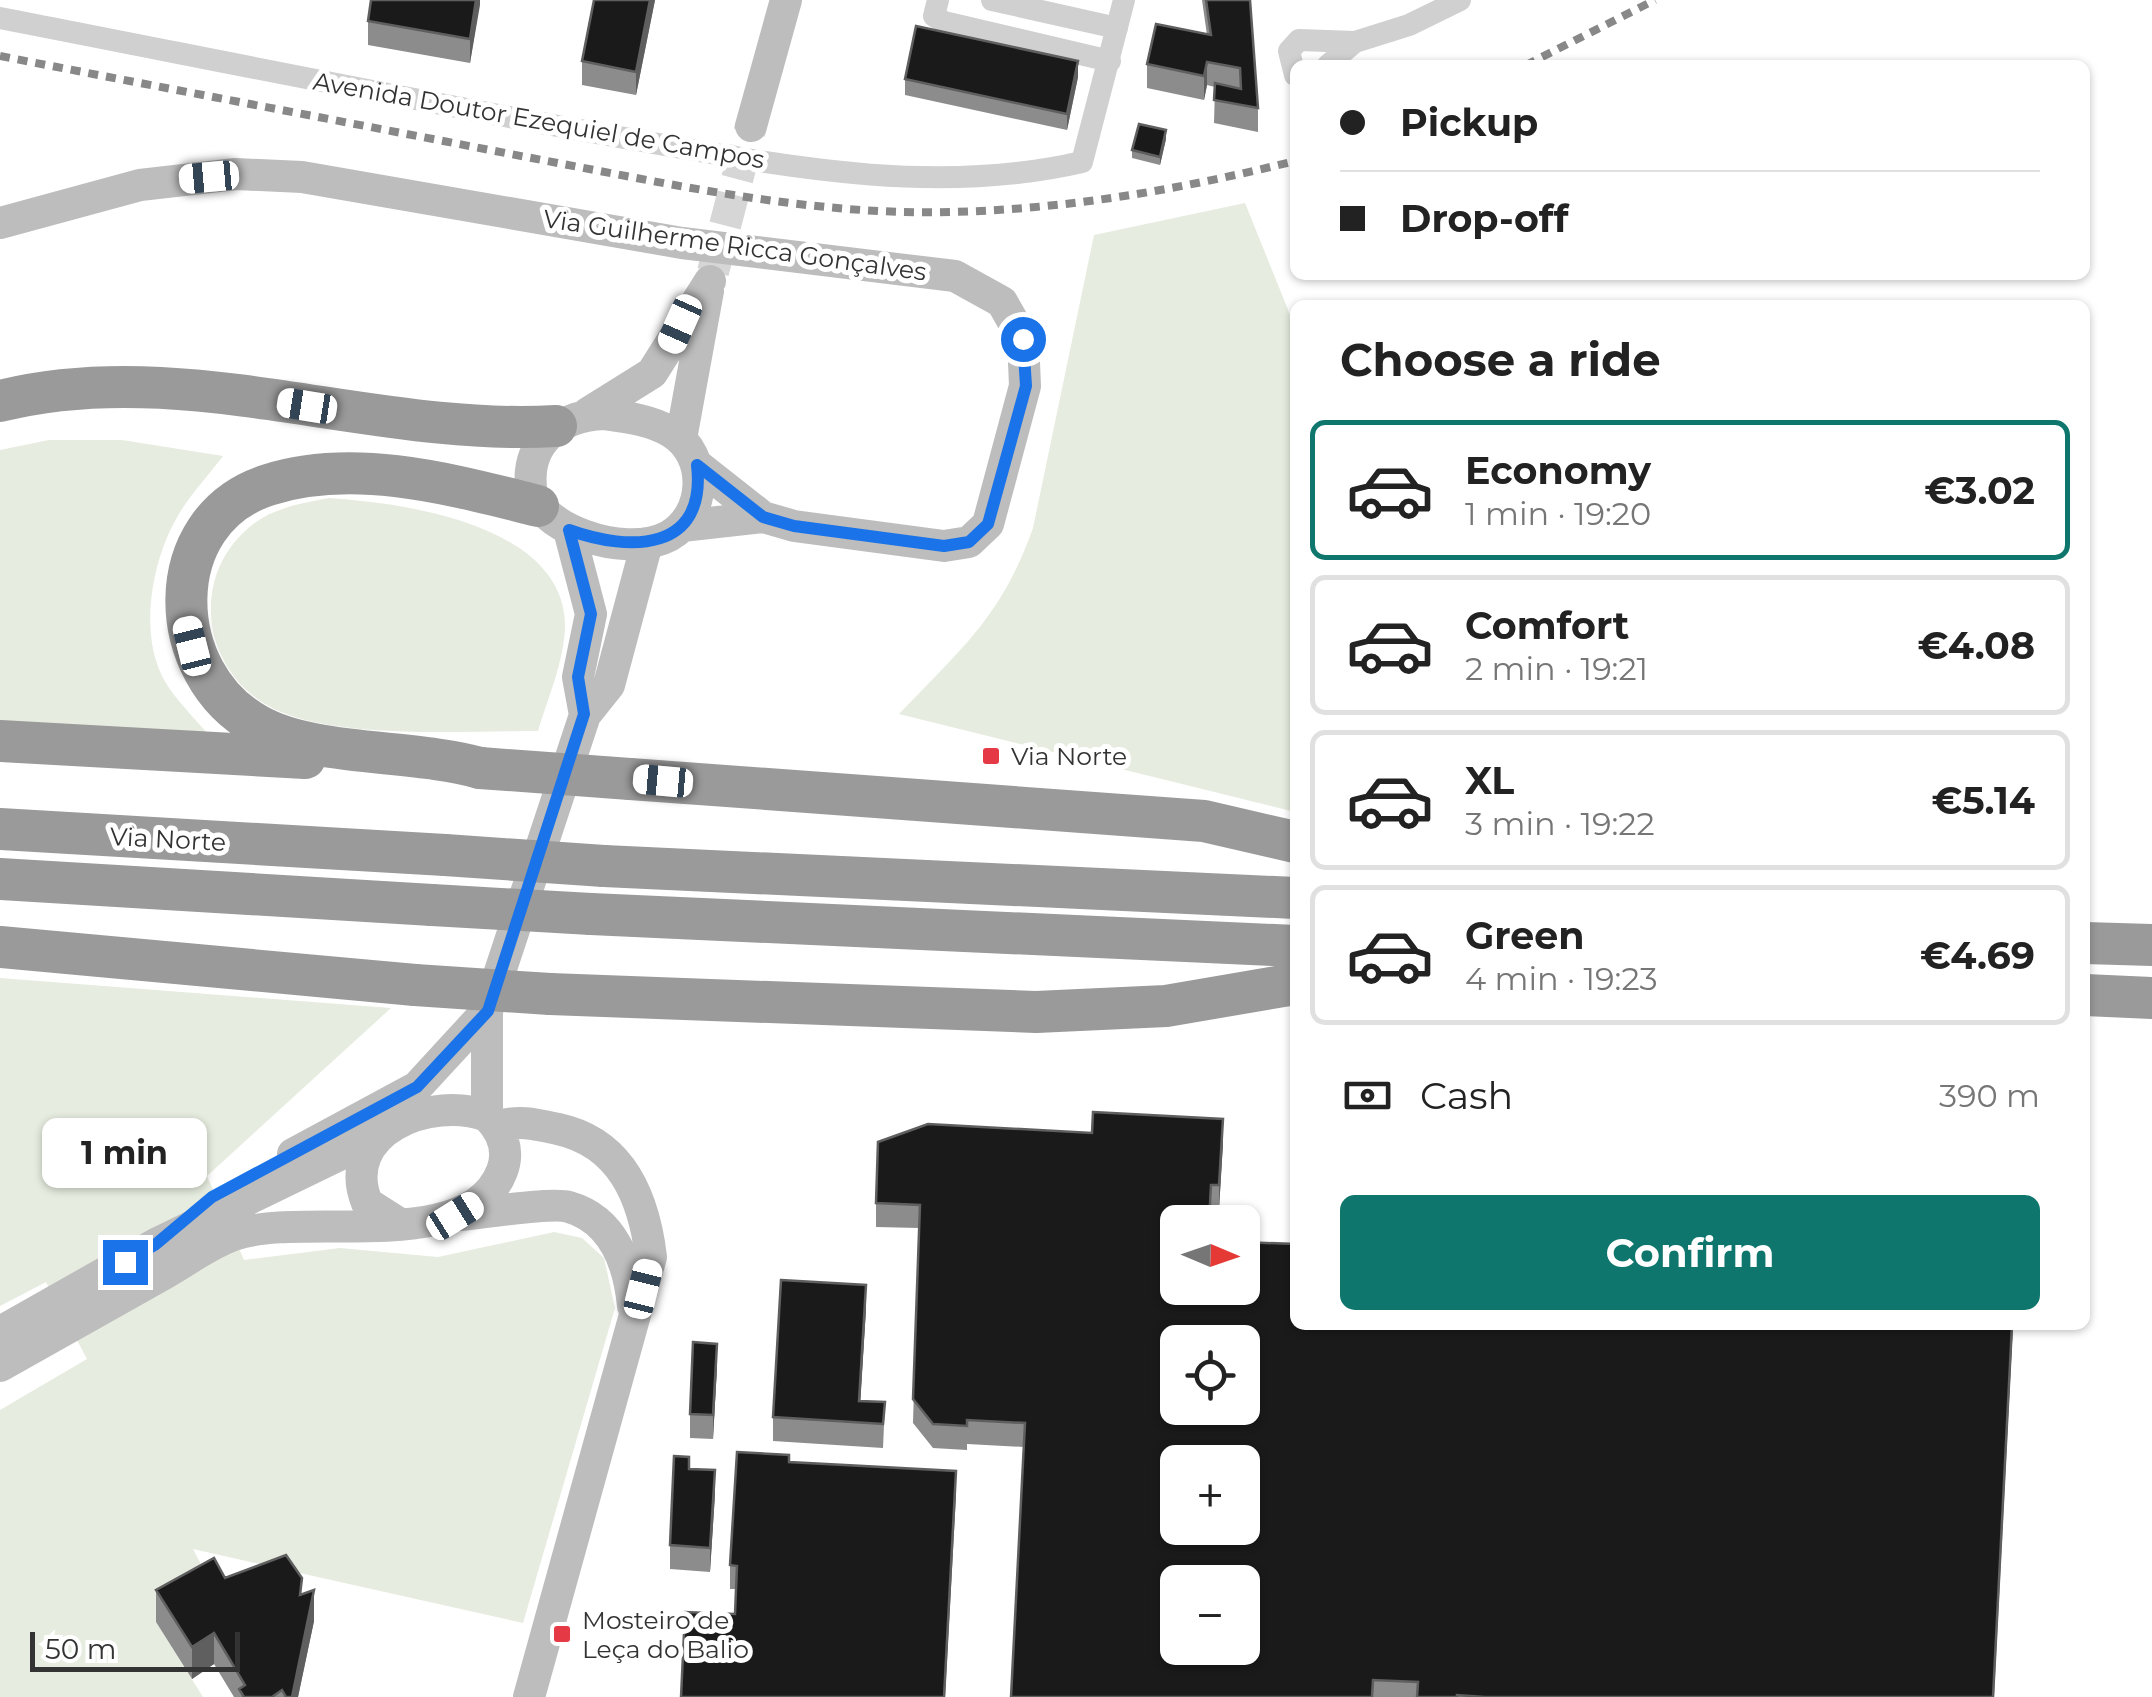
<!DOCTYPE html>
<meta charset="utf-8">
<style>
body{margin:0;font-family:Montserrat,sans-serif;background:#f6f6f6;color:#222;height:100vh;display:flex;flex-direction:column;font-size:38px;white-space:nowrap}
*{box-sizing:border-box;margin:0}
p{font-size:32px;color:#767676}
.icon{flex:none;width:55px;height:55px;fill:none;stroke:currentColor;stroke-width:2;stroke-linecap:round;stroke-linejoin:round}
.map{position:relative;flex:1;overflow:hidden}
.drawer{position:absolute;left:1290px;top:300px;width:800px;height:1030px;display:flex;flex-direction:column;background:#fff;border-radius:15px;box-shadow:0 2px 8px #0004}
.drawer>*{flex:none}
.top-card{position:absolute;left:1290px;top:60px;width:800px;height:220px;border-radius:15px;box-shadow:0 2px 8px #0004;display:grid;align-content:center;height:220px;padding:0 50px;background:#fff}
.needle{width:65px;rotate:92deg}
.fabs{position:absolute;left:1160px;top:1205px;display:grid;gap:20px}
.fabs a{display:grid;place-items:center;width:100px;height:100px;border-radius:15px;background:#fff;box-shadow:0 2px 8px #0004;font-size:50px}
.scale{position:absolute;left:30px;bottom:25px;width:210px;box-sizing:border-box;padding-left:10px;border:5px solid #333;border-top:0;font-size:28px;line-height:35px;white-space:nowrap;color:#333;-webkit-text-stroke:8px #fff;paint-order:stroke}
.end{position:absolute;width:45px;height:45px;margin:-22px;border:12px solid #1a73e8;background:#fff;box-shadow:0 0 0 5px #fff}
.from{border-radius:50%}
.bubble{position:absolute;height:70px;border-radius:15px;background:#fff;box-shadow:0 2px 8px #0004;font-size:32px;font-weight:700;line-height:70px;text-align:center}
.car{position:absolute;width:30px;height:60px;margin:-30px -15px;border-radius:12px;box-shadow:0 0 8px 2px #0007;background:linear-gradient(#fff 24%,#345 0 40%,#fff 0 76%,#345 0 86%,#fff 0)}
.top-card b{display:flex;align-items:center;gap:35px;height:95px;font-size:38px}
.top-card b+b{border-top:2px solid #e0e0e0}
.top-card i{width:25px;height:25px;background:#222}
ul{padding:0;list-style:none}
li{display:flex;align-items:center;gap:30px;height:140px;margin:0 20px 15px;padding:0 30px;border:5px solid #e0e0e0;border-radius:15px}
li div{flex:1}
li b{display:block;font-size:38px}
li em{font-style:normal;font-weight:700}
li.selected{border-color:#0f766e}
li>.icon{width:90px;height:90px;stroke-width:1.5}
h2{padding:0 50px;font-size:45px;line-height:120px}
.pay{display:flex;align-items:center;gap:25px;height:110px;padding:0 50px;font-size:38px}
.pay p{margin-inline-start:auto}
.cta{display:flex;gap:20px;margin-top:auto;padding:20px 50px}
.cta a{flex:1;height:115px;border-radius:15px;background:#0f766e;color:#fff;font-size:40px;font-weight:700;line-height:115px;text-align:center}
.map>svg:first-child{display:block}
.green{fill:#e6ecdf}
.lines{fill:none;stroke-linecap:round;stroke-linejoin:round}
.secondary-tunnel{stroke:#d6d6d6;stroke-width:32;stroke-dasharray:32 16;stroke-linecap:butt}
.street{stroke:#d0d0d0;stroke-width:22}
.secondary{stroke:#bdbdbd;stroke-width:32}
.highway{stroke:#9a9a9a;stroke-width:42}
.rail{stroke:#888;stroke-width:8;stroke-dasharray:10 8;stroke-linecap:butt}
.highway-bridge{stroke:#9a9a9a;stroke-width:42}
.wall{fill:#8c8c8c}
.shaded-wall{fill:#5f5f5f}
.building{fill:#1a1a1a;stroke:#5f5f5f;stroke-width:2.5;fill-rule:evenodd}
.route{stroke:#1a73e8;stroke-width:12}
.poi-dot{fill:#e63946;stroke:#fff;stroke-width:4}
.labels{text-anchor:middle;stroke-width:10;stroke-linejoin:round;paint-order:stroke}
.street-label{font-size:25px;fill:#333;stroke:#fff}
.poi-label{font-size:25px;fill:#333;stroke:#fff;text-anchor:start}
</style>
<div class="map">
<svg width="2152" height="1697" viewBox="0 0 2152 1697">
<rect width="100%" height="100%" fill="#fff"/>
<path class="green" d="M 1245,203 L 1295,327 L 1295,812 L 899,714 C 961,649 1002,616 1033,528 L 1094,235 Z
M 49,440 L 122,440 L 223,456 C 208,476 188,497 176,519 C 152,562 139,632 163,678 C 174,699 197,720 212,739 L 0,724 L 0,450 Z
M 329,498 C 405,503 566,525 565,627 C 564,661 548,698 538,731 C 466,731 347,739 281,712 C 207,682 186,586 245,531 C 269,508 299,504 329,498 Z
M 0,978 L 391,1008 L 207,1176 L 244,1260 L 340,1248 L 438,1257 L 554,1232 L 582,1238 L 604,1258 L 615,1308 L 523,1623 L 193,1549 L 214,1589 L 156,1622 L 203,1697 L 0,1697 L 0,1410 L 87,1359 L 46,1282 L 0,1306 Z"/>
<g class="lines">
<path class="secondary-tunnel" d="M 713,272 L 751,126"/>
<path class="street" d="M 938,0 L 934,16 L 944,22 L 1110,61
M 992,0 L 1117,28
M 0,18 C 201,57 401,98 602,134 C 760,161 923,199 1082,162 L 1124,0
M 1328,65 L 1355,42
M 1295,75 L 1289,51 L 1299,40 L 1355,42 L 1409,25 L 1460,0"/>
<path class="secondary" d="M 751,126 L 786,0
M 0,223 L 140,185 L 236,174 L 302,177 L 682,243 L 955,276 L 1002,302 L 1023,339 L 1025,386 L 988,524 L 969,542 L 944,546 L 794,526 L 763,517 L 697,465
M 588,413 L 652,373 L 710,281
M 604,414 C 626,417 651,420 671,432 C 709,455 707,514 669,536 C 645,549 610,545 586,536 C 563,528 543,516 532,495 C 523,444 558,416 604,414 Z
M 681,439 L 708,291
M 682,526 L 763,517
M 569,530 L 591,614 L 578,677 L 585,715
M 487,1116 L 487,1011 L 585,715 L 609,685 L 647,543
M 497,1126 C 520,1120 535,1124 558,1129 C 622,1143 644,1198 651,1257 L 529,1697
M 293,1154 L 417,1087 L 487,1011
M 460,1215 C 481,1213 553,1202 569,1207 C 614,1220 629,1264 633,1306
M 0,1332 L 156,1244 L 380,1135
M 0,1366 C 53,1336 107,1306 160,1276 C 184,1263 208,1244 234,1235 C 306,1210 469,1257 502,1171 C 510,1150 502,1131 487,1116 C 431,1095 338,1131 367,1203 L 400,1224"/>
<path class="highway" d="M 0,401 C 184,355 371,437 556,426
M 0,741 L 305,758
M 480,768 C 414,749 313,757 257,725 C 164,674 158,520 268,485 C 354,457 454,485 538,506
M 630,779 L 1204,821 L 1295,842
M 0,829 L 445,855
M 604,866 L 1295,898
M 0,879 L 432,905
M 591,914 L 1295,946
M 2085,943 L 2152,945
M 0,947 L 415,985
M 550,994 L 1036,1012 L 1166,1006 L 1295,984
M 2085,995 L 2152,998"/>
<path class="rail" d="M 0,56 C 175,90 351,123 526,157 C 666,183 810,216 952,212 C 1069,209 1182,189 1295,161
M 1526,65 L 1655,0"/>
<path class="highway-bridge" d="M 480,768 L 630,779
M 445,855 L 604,866
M 432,905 L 591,914
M 415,985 L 550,994"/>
</g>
<path class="wall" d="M 480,0 L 470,63 L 368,45 L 368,21 Z
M 594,0 L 655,0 L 636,95 L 582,85 L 582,61 Z
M 1202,0 L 1250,0 L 1258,108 L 1258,132 L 1214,123 L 1215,87 L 1207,85 L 1204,100 L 1147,88 L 1147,64 L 1207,35 Z
M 1078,77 L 1067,130 L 905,95 L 905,79 Z
M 1166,139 L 1160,165 L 1132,158 L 1132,150 Z
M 1223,1143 L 1219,1209 L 1211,1208 L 1210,1222 L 1178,1222 L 1295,1325 L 2013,1325 L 1994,1697 L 1011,1697 L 1024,1447 L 967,1444 L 967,1450 L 933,1448 L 913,1423 L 919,1228 L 876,1227 L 876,1203 Z
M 866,1309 L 860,1401 L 885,1402 L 883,1448 L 773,1441 L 773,1417 Z
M 717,1367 L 713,1439 L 690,1438 L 690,1414 Z
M 789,1462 L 956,1495 L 735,1614 L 736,1589 L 730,1589 L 730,1565 Z
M 689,1469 L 715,1494 L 710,1572 L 670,1569 L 670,1545 Z
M 225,1578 L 302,1594 L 314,1621 L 298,1697 L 234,1697 L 214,1664 L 192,1679 L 156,1622 L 156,1590 Z"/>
<path class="shaded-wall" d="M 476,0 L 480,0 L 480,5 L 470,63 L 470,39 Z
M 650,0 L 655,0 L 636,95 L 636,72 Z
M 1078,61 L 1078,77 L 1067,130 L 1067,114 Z
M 1207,62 L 1207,85 L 1204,100 L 1204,76 Z
M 1166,130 L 1166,139 L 1160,165 L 1160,157 Z
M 1223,1119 L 1223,1143 L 1219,1209 L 1219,1185 Z
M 866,1285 L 866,1309 L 859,1424 L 859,1401 Z
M 2012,1325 L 2013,1325 L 1993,1697 Z
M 717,1344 L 717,1367 L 713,1439 L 713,1415 Z
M 715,1470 L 715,1494 L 710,1572 L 710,1548 Z
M 956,1471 L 956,1495 L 945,1697 L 944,1697 Z
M 314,1590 L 314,1621 L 298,1697 L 292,1697 Z
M 214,1633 L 214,1664 L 192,1679 L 192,1647 Z"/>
<path class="building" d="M 371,0 L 476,0 L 470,39 L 368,21 Z
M 594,0 L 650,0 L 636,72 L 582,61 Z
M 1206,0 L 1250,0 L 1258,108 L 1214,100 L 1215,83 L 1241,89 L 1240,68 L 1207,62 L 1204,76 L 1147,64 L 1156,24 L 1211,35 Z
M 916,26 L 1078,61 L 1067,114 L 905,79 Z
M 1139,124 L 1166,130 L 1160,157 L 1132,150 Z
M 1093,1112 L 1223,1119 L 1219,1185 L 1211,1185 L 1209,1222 L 1178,1222 L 1178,1288 L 1242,1288 L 1242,1242 L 1295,1244 L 1295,1325 L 2012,1325 L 1993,1697 L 1485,1697 L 1457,1695 L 1457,1697 L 1417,1697 L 1418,1682 L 1373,1680 L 1372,1697 L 1011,1697 L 1025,1423 L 967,1420 L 967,1426 L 933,1424 L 913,1399 L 920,1205 L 876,1203 L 878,1142 L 928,1124 L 1092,1133 ZM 1178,1342 L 1242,1342 L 1242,1408 L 1178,1408 ZM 1178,1462 L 1242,1462 L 1242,1528 L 1178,1528 ZM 1178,1582 L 1242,1582 L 1242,1648 L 1178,1648 Z
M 781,1280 L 866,1285 L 859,1401 L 885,1402 L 883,1424 L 773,1417 Z
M 693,1342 L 717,1344 L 713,1415 L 690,1414 Z
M 737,1452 L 789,1455 L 789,1462 L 956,1471 L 944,1697 L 681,1697 L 685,1612 L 735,1614 L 737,1566 L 730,1565 Z
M 674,1456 L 689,1457 L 689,1469 L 715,1470 L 710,1548 L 670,1545 Z
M 286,1555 L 302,1578 L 300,1595 L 314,1590 L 292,1697 L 286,1697 L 282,1690 L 272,1697 L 244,1697 L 239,1689 L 245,1685 L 214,1633 L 192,1647 L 156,1590 L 214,1558 L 225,1578 Z"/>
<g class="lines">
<path class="route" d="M 125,1262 L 156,1244 L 212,1197 L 417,1087 L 488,1011 L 584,714 L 578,677 L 591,614 L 569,530 C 630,552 707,552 697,465 L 763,517 L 794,526 L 944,546 L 969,542 L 988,524 L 1026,386 L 1023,339"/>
</g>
<g class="poi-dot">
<rect x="981" y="746" width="20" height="20" rx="5"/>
<rect x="552" y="1624" width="20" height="20" rx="5"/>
</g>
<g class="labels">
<g class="street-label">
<text transform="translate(539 120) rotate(10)" y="9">Avenida Doutor Ezequiel de Campos</text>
<text transform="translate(735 245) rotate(8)" y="9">Via Guilherme Ricca Gonçalves</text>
<text transform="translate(168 839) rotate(3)" y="9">Via Norte</text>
</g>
<g class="poi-label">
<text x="1011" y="765">Via Norte</text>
<text x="582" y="1629">Mosteiro de<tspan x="582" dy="29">Leça do Balio</tspan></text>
</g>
</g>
</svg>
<div class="fabs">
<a><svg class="needle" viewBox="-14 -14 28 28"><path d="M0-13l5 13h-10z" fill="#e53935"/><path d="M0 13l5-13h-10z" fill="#767676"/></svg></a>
<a><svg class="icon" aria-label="locate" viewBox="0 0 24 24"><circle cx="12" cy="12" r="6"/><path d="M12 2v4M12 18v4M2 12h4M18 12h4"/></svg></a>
<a>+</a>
<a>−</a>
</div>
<div class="scale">50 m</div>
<i class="end from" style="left:1023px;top:339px"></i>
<i class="end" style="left:125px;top:1262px"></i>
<div class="bubble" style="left:42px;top:1118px;width:165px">1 min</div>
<i class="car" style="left:209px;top:177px;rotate:265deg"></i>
<i class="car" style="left:680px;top:324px;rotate:204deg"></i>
<i class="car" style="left:307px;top:406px;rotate:279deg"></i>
<i class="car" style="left:192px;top:646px;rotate:346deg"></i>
<i class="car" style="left:663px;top:781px;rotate:275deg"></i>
<i class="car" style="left:455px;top:1216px;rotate:58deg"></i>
<i class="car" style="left:643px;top:1289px;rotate:14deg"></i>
<div class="top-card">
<b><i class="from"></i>Pickup</b>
<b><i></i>Drop-off</b>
</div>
<section class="drawer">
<h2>Choose a ride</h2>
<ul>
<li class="selected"><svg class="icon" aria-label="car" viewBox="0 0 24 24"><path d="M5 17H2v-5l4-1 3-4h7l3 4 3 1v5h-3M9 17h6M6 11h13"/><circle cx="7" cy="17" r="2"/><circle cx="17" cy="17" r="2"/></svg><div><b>Economy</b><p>1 min · 19:20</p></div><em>€3.02</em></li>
<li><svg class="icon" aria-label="car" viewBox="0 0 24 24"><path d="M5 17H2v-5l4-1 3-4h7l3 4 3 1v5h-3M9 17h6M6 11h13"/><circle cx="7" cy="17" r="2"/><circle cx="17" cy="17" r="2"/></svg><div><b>Comfort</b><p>2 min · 19:21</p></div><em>€4.08</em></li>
<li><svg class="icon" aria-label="car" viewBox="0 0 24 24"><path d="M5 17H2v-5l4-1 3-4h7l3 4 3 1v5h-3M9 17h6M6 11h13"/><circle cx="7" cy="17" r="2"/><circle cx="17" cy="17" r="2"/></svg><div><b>XL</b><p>3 min · 19:22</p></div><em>€5.14</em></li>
<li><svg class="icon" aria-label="car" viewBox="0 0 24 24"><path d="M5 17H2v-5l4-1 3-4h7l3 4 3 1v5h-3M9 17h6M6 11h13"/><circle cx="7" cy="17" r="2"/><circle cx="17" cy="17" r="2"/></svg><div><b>Green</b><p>4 min · 19:23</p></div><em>€4.69</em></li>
</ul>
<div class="pay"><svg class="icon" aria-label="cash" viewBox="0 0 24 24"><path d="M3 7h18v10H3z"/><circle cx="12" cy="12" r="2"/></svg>Cash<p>390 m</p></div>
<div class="cta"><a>Confirm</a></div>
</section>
</div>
